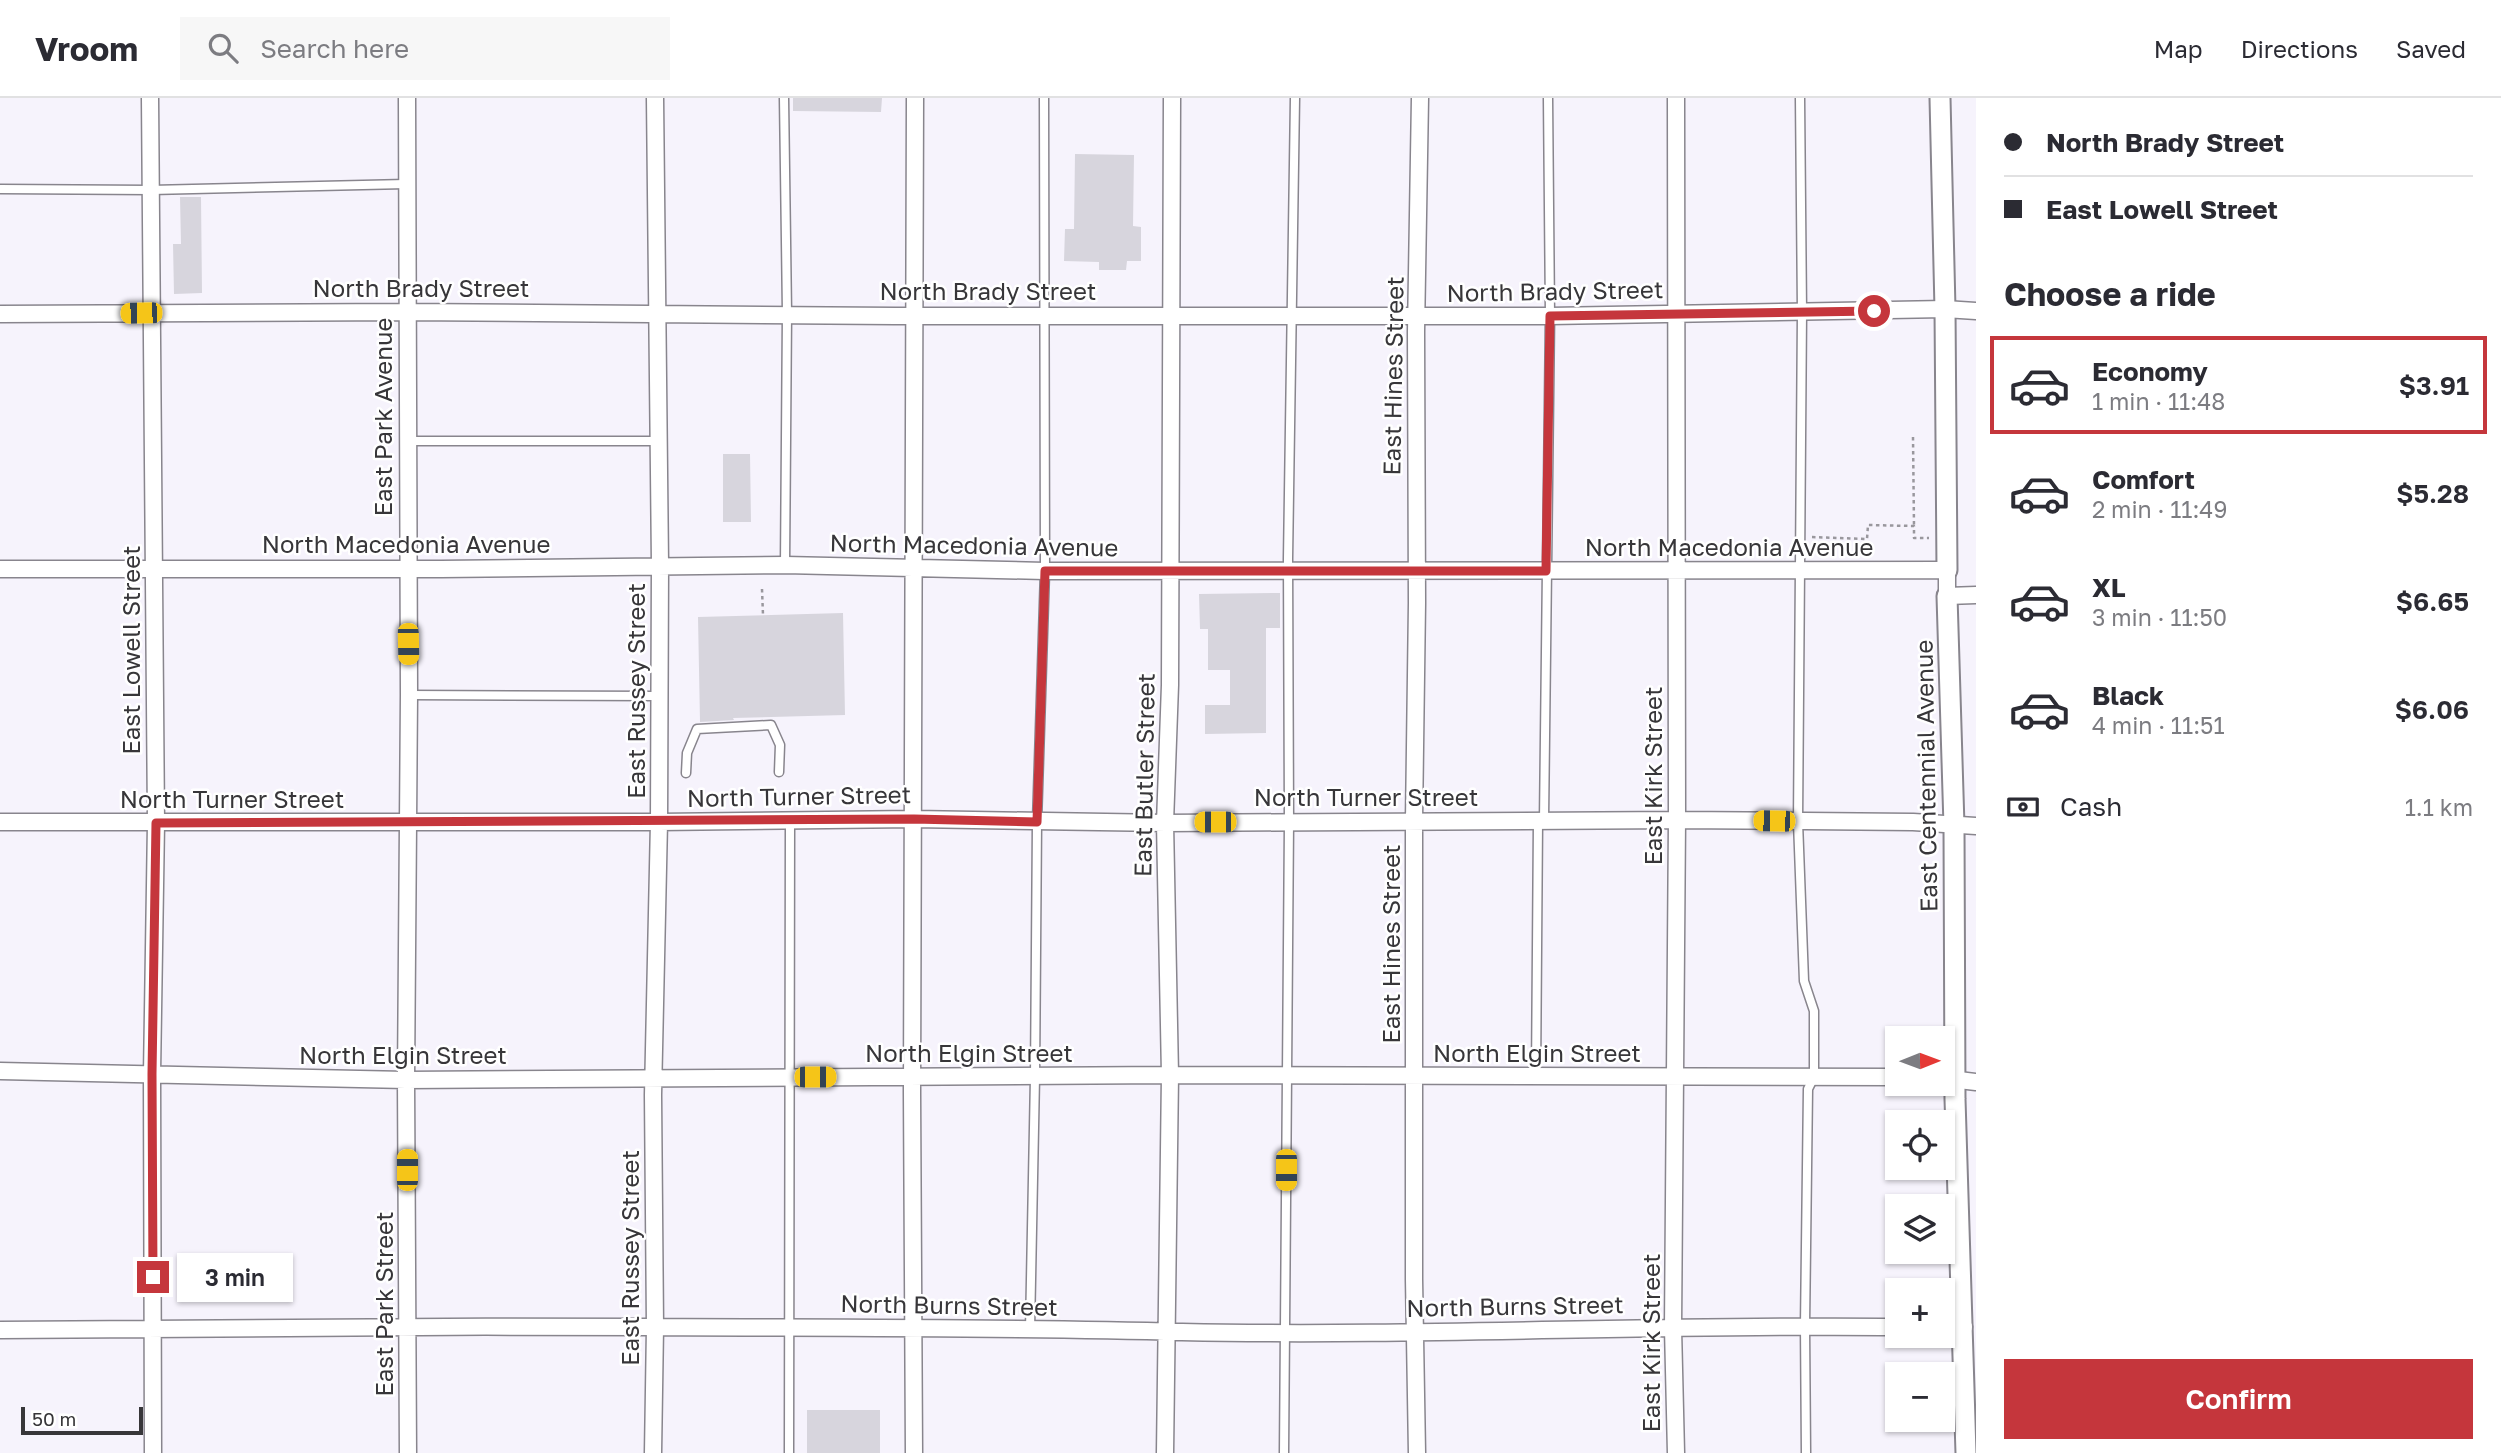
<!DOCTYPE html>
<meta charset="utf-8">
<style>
body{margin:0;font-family:"Golos Text",sans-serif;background:#f7f7f7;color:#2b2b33;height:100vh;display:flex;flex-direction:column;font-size:26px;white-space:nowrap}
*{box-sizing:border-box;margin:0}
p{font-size:23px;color:#7c7c81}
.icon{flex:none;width:38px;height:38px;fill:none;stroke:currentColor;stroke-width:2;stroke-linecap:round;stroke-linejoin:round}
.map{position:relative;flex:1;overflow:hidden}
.sheet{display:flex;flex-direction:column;background:#fff;width:525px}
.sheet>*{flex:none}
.hud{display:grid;align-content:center;height:154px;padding:0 28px;background:#fff}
.needle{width:46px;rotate:89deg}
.fabs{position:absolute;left:1885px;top:928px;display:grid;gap:14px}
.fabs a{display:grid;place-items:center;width:70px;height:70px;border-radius:0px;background:#fff;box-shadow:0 2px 5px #0004;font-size:35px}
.scale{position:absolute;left:21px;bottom:18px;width:122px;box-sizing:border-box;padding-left:7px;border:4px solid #373639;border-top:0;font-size:19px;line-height:24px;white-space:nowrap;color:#373639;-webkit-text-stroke:5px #fff;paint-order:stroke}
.end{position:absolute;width:32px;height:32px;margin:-16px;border:9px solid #c5363c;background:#fff;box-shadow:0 0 0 4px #fff}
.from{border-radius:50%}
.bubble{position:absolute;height:49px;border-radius:0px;background:#fff;box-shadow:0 2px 5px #0004;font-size:23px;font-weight:600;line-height:49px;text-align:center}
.car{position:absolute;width:21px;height:42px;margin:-21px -10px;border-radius:9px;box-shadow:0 0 5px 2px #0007;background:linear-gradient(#f5c518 24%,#345 0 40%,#f5c518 0 76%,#345 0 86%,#f5c518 0)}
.hud b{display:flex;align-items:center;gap:24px;height:66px;font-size:26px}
.hud b+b{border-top:2px solid #e1e1e2}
.hud i{width:18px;height:18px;background:#2b2b33}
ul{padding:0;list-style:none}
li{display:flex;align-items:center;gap:21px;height:98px;margin:0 14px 10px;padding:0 14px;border:4px solid transparent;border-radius:0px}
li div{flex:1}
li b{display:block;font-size:26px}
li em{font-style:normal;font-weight:600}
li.active{border-color:#c5363c}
li>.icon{width:63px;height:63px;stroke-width:1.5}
h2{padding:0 28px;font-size:32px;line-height:84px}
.pay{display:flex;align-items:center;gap:18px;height:77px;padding:0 28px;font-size:26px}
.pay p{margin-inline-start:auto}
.action{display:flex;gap:14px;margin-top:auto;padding:14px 28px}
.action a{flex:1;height:80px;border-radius:0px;background:#c5363c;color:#fff;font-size:28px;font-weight:600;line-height:80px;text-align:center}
header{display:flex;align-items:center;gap:42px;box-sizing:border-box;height:98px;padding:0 35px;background:#fff;border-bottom:2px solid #e1e1e2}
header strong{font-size:33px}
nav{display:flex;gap:38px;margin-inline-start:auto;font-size:24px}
.search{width:490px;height:63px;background:#f7f7f7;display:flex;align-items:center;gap:18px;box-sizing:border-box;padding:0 24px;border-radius:0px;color:#7c7c81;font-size:26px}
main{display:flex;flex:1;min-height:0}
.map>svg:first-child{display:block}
.building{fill:#d7d5dd}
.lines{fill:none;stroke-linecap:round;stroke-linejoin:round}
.service-casing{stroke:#88858d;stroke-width:11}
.minor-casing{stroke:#88858d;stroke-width:19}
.tertiary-casing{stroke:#88858d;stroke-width:23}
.path{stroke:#99979d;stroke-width:2.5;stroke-dasharray:3.5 3.5;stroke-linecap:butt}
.service{stroke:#fff;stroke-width:8}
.minor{stroke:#fff;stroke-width:16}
.tertiary{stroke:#fff;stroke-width:19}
.route{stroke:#c5363c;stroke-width:9}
.labels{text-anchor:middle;stroke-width:5;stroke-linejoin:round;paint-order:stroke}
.street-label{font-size:24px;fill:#373639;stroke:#fff}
</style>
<header>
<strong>Vroom</strong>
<div class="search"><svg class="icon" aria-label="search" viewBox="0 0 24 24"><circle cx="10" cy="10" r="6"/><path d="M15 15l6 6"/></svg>Search here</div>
<nav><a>Map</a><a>Directions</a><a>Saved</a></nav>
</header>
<main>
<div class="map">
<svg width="1976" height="1355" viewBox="0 0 1976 1355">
<rect width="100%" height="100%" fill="#f6f3fc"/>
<path class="building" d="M 793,0 L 882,0 L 881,14 L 793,13 Z
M 1075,56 L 1134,57 L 1133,128 L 1141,129 L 1141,163 L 1127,163 L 1126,172 L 1099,172 L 1099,164 L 1064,163 L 1065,131 L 1074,131 Z
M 180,99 L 201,99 L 202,195 L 174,196 L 173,146 L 181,146 Z
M 723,356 L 750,356 L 751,424 L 723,424 Z
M 1280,495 L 1280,530 L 1266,530 L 1266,635 L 1205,636 L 1205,607 L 1230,607 L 1230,572 L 1208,572 L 1208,531 L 1200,531 L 1199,496 Z
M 843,515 L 845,617 L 733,620 L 734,622 L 700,624 L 698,519 Z
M 807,1312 L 880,1312 L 880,1355 L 807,1355 Z"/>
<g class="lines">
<g class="service-casing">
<path id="service" d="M 784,0 L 787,215 L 785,467
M 1800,0 L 1802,214 L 1798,724 L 1804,883 L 1814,913 L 1814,979 L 1808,991 L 1805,1228 L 1806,1355
M 0,91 L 151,92 L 406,86
M 408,343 L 659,343
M 409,597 L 658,598
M 686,675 L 687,655 L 697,631 L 771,627 L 780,647 L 779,674
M 1544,722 L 1550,218 L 1548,0
M 1536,979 L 1538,723
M 1030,1232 L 1035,979 L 1037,724 L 1045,473 L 1044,0
M 789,1355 L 790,722
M 1284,1355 L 1289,724 L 1288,461 L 1295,0"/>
</g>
<g class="minor-casing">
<path id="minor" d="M 150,0 L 156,725 L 152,976 L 153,1355
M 407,0 L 409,597 L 406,982 L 408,1355
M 0,216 L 407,214 L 895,218 L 1550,218 L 1945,211 L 1976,213
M 0,471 L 441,471 L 785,467 L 1045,473 L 1947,472 L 1947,498 L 1976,497
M 0,724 L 659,724 L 914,721 L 1165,725 L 1677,722 L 1913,724 L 1976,728
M 0,973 L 406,982 L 1170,977 L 1897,979
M 1942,980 L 1976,984
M 1942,1230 L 1964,1229
M 0,1232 C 216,1229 432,1228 648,1229 C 826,1230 1004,1229 1182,1234 C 1420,1239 1659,1226 1897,1229
M 653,1355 L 655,1229 L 653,997 L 659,724 L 660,467 L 655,0
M 914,1355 L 912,994 L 915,0
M 1165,1355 L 1170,977 L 1165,725 L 1170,587 L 1172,0
M 1417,1355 L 1414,1181 L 1414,722 L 1417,505 L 1416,234 L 1420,0
M 1676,1355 L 1673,1230 L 1677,722 L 1676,0"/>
</g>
<g class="tertiary-casing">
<path id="tertiary" d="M 1940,0 L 1945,211 L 1947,472
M 1947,498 L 1954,728 L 1955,1001 L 1966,1355"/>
</g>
<path class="path" d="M 1913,339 L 1914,428
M 1812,439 L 1867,441 L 1868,427 L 1914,428 L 1914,440 L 1929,440
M 762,491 L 763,517"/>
<use href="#service" class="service"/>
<use href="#minor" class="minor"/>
<use href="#tertiary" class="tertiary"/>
</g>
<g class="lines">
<path class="route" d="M 153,1179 L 152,976 L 156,725 L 914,721 L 1037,724 L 1045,473 L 1546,473 L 1550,218 L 1874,213"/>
</g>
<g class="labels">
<g class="street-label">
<text x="421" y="199">North Brady Street</text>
<text x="988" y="202">North Brady Street</text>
<text transform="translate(1555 194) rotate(-1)" y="8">North Brady Street</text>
<text transform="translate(1394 278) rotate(-89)" y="8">East Hines Street</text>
<text transform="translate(384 319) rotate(-90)" y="8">East Park Avenue</text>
<text x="406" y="455">North Macedonia Avenue</text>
<text transform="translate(974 448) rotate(1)" y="8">North Macedonia Avenue</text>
<text x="1729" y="458">North Macedonia Avenue</text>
<text transform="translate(132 552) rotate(-90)" y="8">East Lowell Street</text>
<text transform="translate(637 593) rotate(-90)" y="8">East Russey Street</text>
<text transform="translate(1145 677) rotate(-89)" y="8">East Butler Street</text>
<text transform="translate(1654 678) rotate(-90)" y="8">East Kirk Street</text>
<text transform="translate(1927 678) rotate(-91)" y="8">East Centennial Avenue</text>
<text transform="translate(799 699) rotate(-1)" y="8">North Turner Street</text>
<text x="1366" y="708">North Turner Street</text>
<text x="232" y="710">North Turner Street</text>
<text transform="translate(1392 846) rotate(-90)" y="8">East Hines Street</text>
<text x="969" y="964">North Elgin Street</text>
<text x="1537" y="964">North Elgin Street</text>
<text x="403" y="966">North Elgin Street</text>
<text transform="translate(631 1160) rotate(-90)" y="8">East Russey Street</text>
<text transform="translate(385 1206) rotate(-90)" y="8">East Park Street</text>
<text transform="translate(949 1208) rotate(1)" y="8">North Burns Street</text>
<text transform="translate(1515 1209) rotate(-1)" y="8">North Burns Street</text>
<text transform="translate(1652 1245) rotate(-90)" y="8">East Kirk Street</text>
</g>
</g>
</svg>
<div class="fabs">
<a><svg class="needle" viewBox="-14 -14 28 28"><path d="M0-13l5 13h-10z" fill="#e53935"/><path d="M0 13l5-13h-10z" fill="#7c7c81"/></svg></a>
<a><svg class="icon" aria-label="locate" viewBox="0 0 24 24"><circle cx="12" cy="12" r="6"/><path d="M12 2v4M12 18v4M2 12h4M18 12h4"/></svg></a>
<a><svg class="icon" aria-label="layers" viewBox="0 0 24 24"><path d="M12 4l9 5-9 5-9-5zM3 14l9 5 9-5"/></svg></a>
<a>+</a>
<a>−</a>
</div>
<div class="scale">50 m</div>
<i class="end from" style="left:1874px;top:213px"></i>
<i class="end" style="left:153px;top:1179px"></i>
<div class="bubble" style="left:177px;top:1155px;width:116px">3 min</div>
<i class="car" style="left:141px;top:215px;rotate:269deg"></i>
<i class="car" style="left:408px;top:546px;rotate:179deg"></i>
<i class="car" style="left:1774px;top:723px;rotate:271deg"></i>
<i class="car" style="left:1215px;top:724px;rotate:270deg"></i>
<i class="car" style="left:815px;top:979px;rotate:90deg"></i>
<i class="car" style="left:407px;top:1072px;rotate:0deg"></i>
<i class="car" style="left:1286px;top:1072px;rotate:180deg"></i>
</div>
<section class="sheet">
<div class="hud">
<b><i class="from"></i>North Brady Street</b>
<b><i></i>East Lowell Street</b>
</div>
<h2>Choose a ride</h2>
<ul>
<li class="active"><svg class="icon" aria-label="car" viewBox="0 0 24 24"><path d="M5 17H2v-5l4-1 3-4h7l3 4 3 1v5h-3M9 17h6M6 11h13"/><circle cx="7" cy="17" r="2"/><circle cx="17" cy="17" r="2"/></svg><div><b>Economy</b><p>1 min · 11:48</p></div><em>$3.91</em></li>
<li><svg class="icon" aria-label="car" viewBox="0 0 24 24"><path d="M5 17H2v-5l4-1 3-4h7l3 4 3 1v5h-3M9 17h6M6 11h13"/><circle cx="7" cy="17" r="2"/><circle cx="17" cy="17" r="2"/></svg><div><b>Comfort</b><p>2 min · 11:49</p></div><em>$5.28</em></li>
<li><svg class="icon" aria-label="car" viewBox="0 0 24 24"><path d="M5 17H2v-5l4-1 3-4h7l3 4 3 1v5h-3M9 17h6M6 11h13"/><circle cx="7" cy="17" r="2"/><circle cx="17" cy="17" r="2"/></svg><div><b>XL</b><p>3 min · 11:50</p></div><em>$6.65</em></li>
<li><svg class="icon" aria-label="car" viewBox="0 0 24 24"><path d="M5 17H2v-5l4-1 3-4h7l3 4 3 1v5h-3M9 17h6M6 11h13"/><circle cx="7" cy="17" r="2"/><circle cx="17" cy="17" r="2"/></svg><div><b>Black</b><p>4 min · 11:51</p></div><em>$6.06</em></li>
</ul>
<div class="pay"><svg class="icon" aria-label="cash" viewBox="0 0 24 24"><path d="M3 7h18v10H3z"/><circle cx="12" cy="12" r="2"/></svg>Cash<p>1.1 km</p></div>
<div class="action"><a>Confirm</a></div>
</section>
</main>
